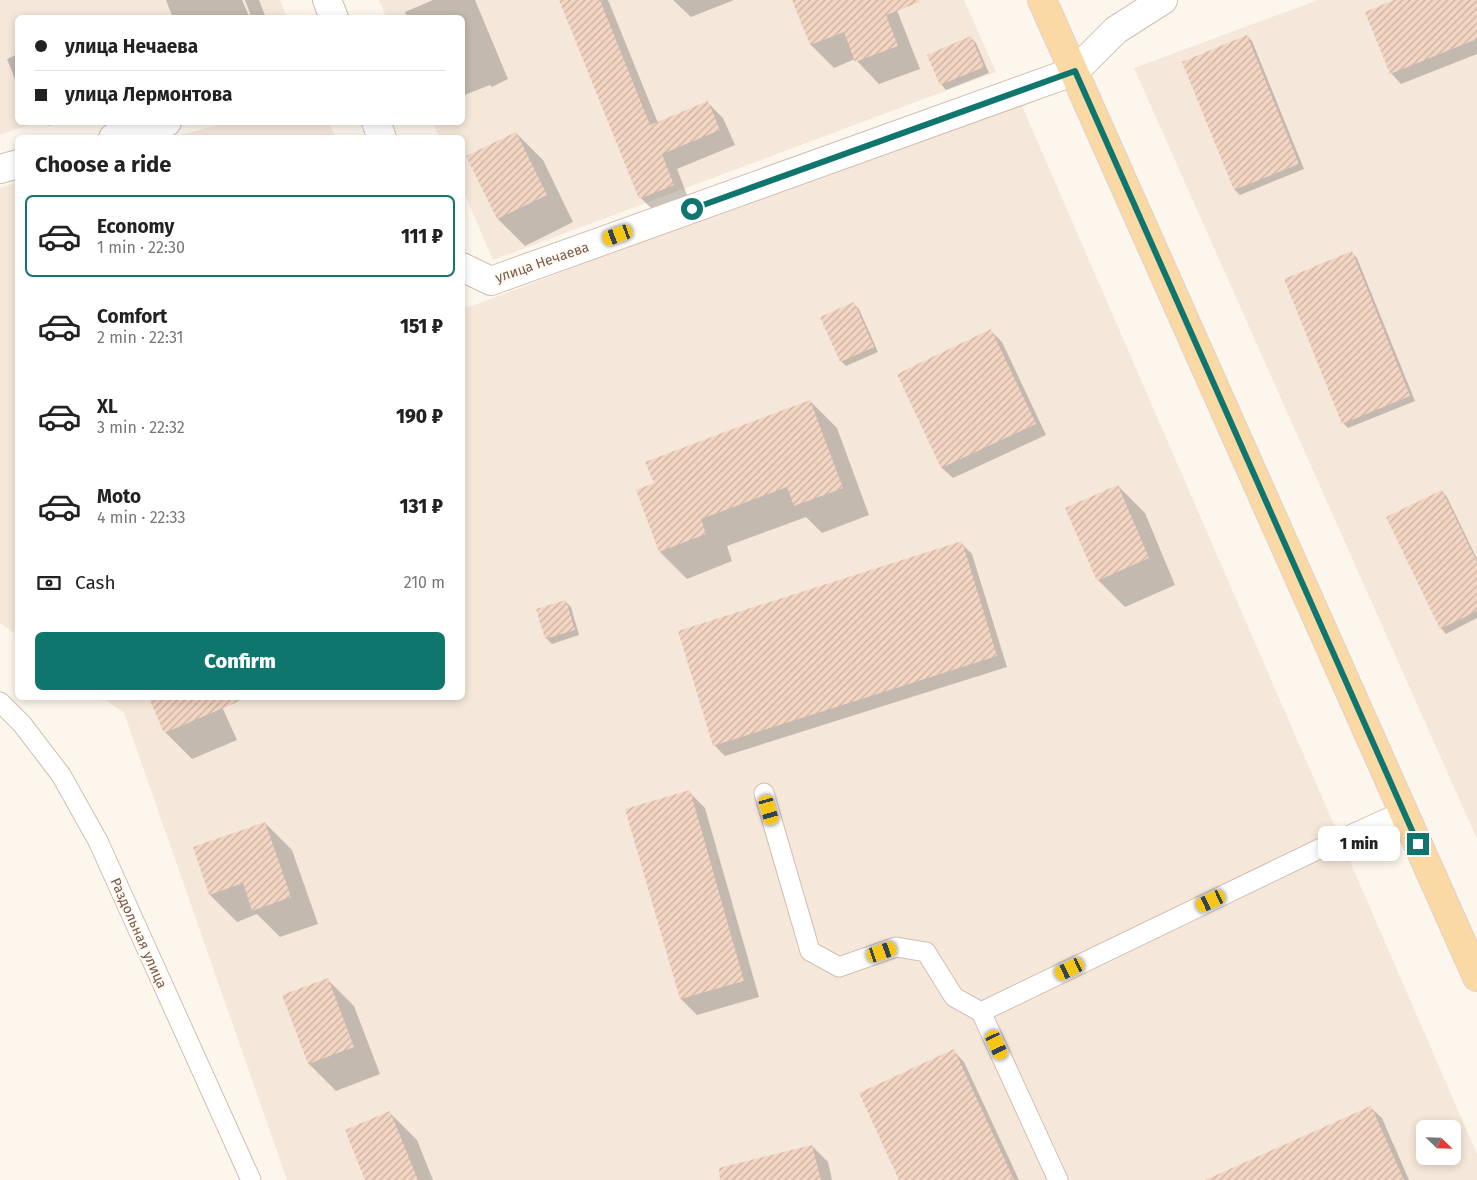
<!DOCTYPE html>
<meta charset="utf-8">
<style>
body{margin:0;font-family:"Fira Sans",sans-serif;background:#f2f2f2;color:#222;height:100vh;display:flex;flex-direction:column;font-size:19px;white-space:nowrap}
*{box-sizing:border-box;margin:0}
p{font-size:16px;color:#767676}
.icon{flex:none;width:28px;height:28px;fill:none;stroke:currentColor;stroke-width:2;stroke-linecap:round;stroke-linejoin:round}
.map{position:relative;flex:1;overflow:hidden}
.sheet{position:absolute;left:15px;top:135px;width:450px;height:565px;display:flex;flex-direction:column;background:#fff;border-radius:8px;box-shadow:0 2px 8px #0003}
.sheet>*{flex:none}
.top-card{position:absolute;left:15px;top:15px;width:450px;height:110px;border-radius:8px;box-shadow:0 2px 8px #0003;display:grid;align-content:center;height:110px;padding:0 20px;background:#fff}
.needle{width:32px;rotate:113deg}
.controls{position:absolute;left:1416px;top:1120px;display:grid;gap:10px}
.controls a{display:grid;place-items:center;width:45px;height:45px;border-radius:8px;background:#fff;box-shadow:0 2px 8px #0003;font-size:25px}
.end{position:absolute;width:22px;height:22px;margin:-11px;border:6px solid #0f766e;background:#fff;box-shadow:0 0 0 2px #fff}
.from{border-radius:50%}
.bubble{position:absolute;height:35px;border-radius:8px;background:#fff;box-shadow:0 2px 8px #0003;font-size:16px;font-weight:800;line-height:35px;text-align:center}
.car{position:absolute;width:15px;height:30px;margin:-15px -8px;border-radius:6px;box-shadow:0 0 4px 1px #0007;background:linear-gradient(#f5c518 24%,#345 0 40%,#f5c518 0 76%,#345 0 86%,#f5c518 0)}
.top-card b{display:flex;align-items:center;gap:18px;height:48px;font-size:19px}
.top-card b+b{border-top:1px solid #e0e0e0}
.top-card i{width:12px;height:12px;background:#222}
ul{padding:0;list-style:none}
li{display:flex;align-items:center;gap:15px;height:82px;margin:0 10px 8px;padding:0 10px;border:2px solid transparent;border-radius:8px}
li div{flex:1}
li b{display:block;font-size:19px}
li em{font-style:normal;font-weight:800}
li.selected{border-color:#0f766e}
li>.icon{width:45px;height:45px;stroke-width:1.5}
h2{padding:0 20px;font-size:22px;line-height:60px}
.pay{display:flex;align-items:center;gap:12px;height:55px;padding:0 20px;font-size:19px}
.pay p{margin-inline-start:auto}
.primary-button{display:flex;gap:10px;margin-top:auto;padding:10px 20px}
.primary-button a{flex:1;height:58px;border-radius:8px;background:#0f766e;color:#fff;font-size:20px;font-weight:800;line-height:58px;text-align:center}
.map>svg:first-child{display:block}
.residential{fill:#f5e8da;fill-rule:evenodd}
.shadow{fill:#0003}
.building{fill:url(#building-hatch)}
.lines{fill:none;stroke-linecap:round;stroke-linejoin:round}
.lane-casing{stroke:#d1beb0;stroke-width:21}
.street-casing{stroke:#d1beb0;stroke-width:30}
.primary-casing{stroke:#dad1cd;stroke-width:30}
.lane{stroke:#fff;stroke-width:19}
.street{stroke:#fff;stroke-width:28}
.primary{stroke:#fbd9a5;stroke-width:28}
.route{stroke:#0f766e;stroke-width:6}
.labels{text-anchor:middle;stroke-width:4;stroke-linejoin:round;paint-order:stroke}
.street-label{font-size:14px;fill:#7a5c4d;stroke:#fffaf3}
</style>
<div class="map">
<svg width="1477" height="1180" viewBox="0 0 1477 1180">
<defs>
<pattern id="building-hatch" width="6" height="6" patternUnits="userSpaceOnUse" patternTransform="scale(1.25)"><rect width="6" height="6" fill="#f3d5c3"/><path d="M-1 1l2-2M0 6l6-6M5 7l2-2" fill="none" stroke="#cab0a1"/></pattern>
</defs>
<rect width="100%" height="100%" fill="#fdf6ec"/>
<path class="residential" d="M 0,0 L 280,0 L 287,17 L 18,18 L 18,122 L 34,123 L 0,135 Z
M 379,0 L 964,0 L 996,72 L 493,260 L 463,190 L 462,138 L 439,137 L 433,123 L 462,122 L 462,18 L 386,17 Z
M 1318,0 L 1477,0 L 1477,839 L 1134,68 Z
M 1019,99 L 1477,1154 L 1477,1180 L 287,1180 L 124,713 L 103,698 L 462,698 L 463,307 L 472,306 ZM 1425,1129 L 1452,1129 L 1452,1156 L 1425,1156 Z
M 229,122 L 329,123 L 336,137 L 172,137 Z
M 17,182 L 18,182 L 17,635 L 0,623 L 0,188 Z"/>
<path class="shadow" d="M 166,0 L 242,0 L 249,16 L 251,16 L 245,0 L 259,0 L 266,18 L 173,18 Z
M 433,0 L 475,0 L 508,79 L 492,87 L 490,85 L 462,96 L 462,18 L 408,18 L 405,12 Z
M 561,0 L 608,0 L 658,123 L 708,103 L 723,118 L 735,145 L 677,169 L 689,200 L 656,213 L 641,198 Z
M 673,0 L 734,0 L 691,17 Z
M 794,0 L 893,0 L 920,69 L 879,84 L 855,59 L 834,68 L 811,45 Z
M 1398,0 L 1477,0 L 1477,54 L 1401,84 L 1391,73 Z
M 1247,36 L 1252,41 L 1304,169 L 1240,195 L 1235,190 L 1184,62 Z
M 971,38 L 976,43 L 989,73 L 946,90 L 941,84 Z
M 18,54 L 18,87 L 7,59 Z
M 46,122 L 57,122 L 49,126 Z
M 516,133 L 543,160 L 573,222 L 525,246 L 498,219 L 468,157 Z
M 1352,253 L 1357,258 L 1415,401 L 1348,428 L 1343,423 Z
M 854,304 L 859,309 L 878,352 L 846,366 L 841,361 Z
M 991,331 L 1002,342 L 1046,435 L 953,478 L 942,468 L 899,374 Z
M 810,401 L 837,428 L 869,515 L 822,533 L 806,517 L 727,546 L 732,561 L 687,579 L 660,552 L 638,491 L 655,484 Z
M 1118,486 L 1145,513 L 1175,585 L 1125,607 L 1098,580 Z
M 1442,491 L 1447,497 L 1477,559 L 1477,618 L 1446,634 L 1441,628 Z
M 961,543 L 972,554 L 1007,667 L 725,756 L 714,745 Z
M 566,602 L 571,607 L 579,635 L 552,644 L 547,639 L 538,610 Z
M 150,698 L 218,698 L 237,740 L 192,759 L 165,732 Z
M 689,792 L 705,808 L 759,997 L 697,1015 L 681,999 L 627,810 Z
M 265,823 L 292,850 L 318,924 L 280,937 L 257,914 L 237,922 L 210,895 L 194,848 Z
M 327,979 L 354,1006 L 380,1074 L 336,1091 L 309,1064 L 284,996 Z
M 954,1051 L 964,1062 L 1019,1180 L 900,1180 Z
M 1371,1108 L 1382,1118 L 1409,1180 L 1208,1180 Z
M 390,1113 L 417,1140 L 433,1180 L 366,1180 Z
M 812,1146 L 828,1162 L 832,1180 L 737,1180 Z"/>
<path class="building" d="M 559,0 L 600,0 L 650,125 L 708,101 L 720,130 L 662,154 L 674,185 L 639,199 Z
M 792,0 L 919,0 L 920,2 L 886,15 L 898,46 L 855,62 L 844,32 L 810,45 Z
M 1394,0 L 1477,0 L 1477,39 L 1390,74 L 1365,12 Z
M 1247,35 L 1299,164 L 1234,190 L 1182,62 Z
M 971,36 L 984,67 L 940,85 L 927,55 Z
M 516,132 L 547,195 L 497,219 L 466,156 Z
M 1352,251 L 1410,396 L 1342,424 L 1284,279 Z
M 854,302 L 874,347 L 840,362 L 820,317 Z
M 991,329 L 1036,424 L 941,468 L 897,374 Z
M 810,400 L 843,488 L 794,506 L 787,487 L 701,519 L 706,534 L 659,552 L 636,490 L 654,483 L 645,462 Z
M 1118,485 L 1149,558 L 1097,581 L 1065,508 Z
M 1442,490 L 1477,562 L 1477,611 L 1440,629 L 1386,517 Z
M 962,541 L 997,656 L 713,746 L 678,631 Z
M 566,600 L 575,630 L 545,639 L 536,609 Z
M 149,698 L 247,698 L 164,733 Z
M 690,790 L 744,981 L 680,999 L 625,809 Z
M 265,822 L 291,897 L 252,911 L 243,883 L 209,895 L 193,847 Z
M 328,978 L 354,1047 L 308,1064 L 282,995 Z
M 954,1049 L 1014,1180 L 899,1180 L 859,1093 Z
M 1371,1106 L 1404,1180 L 1205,1180 Z
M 390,1111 L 418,1180 L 365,1180 L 345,1130 Z
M 812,1145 L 821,1180 L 720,1180 L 719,1168 Z"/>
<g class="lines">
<g class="lane-casing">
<path id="lane" d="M 0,702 L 22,724 L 61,775 L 98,841 L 251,1180
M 764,793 L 810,951 L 839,967 L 896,947 L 926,952 L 954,997 L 981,1012 L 1317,850 L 1403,811
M 981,1012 L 1058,1180"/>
</g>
<g class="street-casing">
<path id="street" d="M 327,0 L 334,18
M 376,122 L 382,138
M 113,138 L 167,122
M 0,169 L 18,164
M 462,267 L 491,281 L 1075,71 L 1116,30 L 1163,0"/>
</g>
<g class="primary-casing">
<path id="primary" d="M 1042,0 L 1477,977"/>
</g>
<use href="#lane" class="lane"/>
<use href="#street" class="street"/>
<use href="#primary" class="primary"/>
</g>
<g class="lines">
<path class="route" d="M 692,209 L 1075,71 L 1418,844"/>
</g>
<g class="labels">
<g class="street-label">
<text transform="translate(542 262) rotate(-19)" y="5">улица Нечаева</text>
<text transform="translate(139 933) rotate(66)" y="5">Раздольная улица</text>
</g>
</g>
</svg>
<div class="controls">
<a><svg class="needle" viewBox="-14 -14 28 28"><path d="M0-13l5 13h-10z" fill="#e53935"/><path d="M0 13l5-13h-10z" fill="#767676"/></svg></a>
</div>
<i class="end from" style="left:692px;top:209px"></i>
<i class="end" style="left:1418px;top:844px"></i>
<div class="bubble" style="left:1318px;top:826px;width:82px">1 min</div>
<i class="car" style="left:618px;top:235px;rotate:250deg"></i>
<i class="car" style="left:769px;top:810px;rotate:164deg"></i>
<i class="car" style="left:1211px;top:901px;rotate:244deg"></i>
<i class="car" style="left:882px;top:952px;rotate:71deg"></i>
<i class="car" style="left:1070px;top:969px;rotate:244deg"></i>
<i class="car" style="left:997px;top:1045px;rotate:155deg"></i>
<div class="top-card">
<b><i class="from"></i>улица Нечаева</b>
<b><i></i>улица Лермонтова</b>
</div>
<section class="sheet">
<h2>Choose a ride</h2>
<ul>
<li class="selected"><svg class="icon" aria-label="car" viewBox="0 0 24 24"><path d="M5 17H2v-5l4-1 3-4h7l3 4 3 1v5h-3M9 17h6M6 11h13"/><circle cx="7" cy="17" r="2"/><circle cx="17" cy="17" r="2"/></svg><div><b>Economy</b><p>1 min · 22:30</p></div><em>111 ₽</em></li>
<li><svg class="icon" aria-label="car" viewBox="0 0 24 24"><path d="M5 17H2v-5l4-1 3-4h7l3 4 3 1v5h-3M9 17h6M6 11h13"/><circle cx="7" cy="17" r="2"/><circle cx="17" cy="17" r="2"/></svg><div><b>Comfort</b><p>2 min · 22:31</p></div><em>151 ₽</em></li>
<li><svg class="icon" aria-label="car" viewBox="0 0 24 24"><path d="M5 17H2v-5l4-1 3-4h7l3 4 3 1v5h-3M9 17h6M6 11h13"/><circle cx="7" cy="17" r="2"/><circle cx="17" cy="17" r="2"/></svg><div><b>XL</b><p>3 min · 22:32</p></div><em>190 ₽</em></li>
<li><svg class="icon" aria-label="car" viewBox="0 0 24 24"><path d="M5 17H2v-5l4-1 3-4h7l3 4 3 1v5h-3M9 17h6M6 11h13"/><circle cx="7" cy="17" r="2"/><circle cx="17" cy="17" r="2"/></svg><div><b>Moto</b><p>4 min · 22:33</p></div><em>131 ₽</em></li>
</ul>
<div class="pay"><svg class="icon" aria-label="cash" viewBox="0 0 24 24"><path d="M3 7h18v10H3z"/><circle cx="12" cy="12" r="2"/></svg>Cash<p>210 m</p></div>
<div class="primary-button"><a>Confirm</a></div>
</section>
</div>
